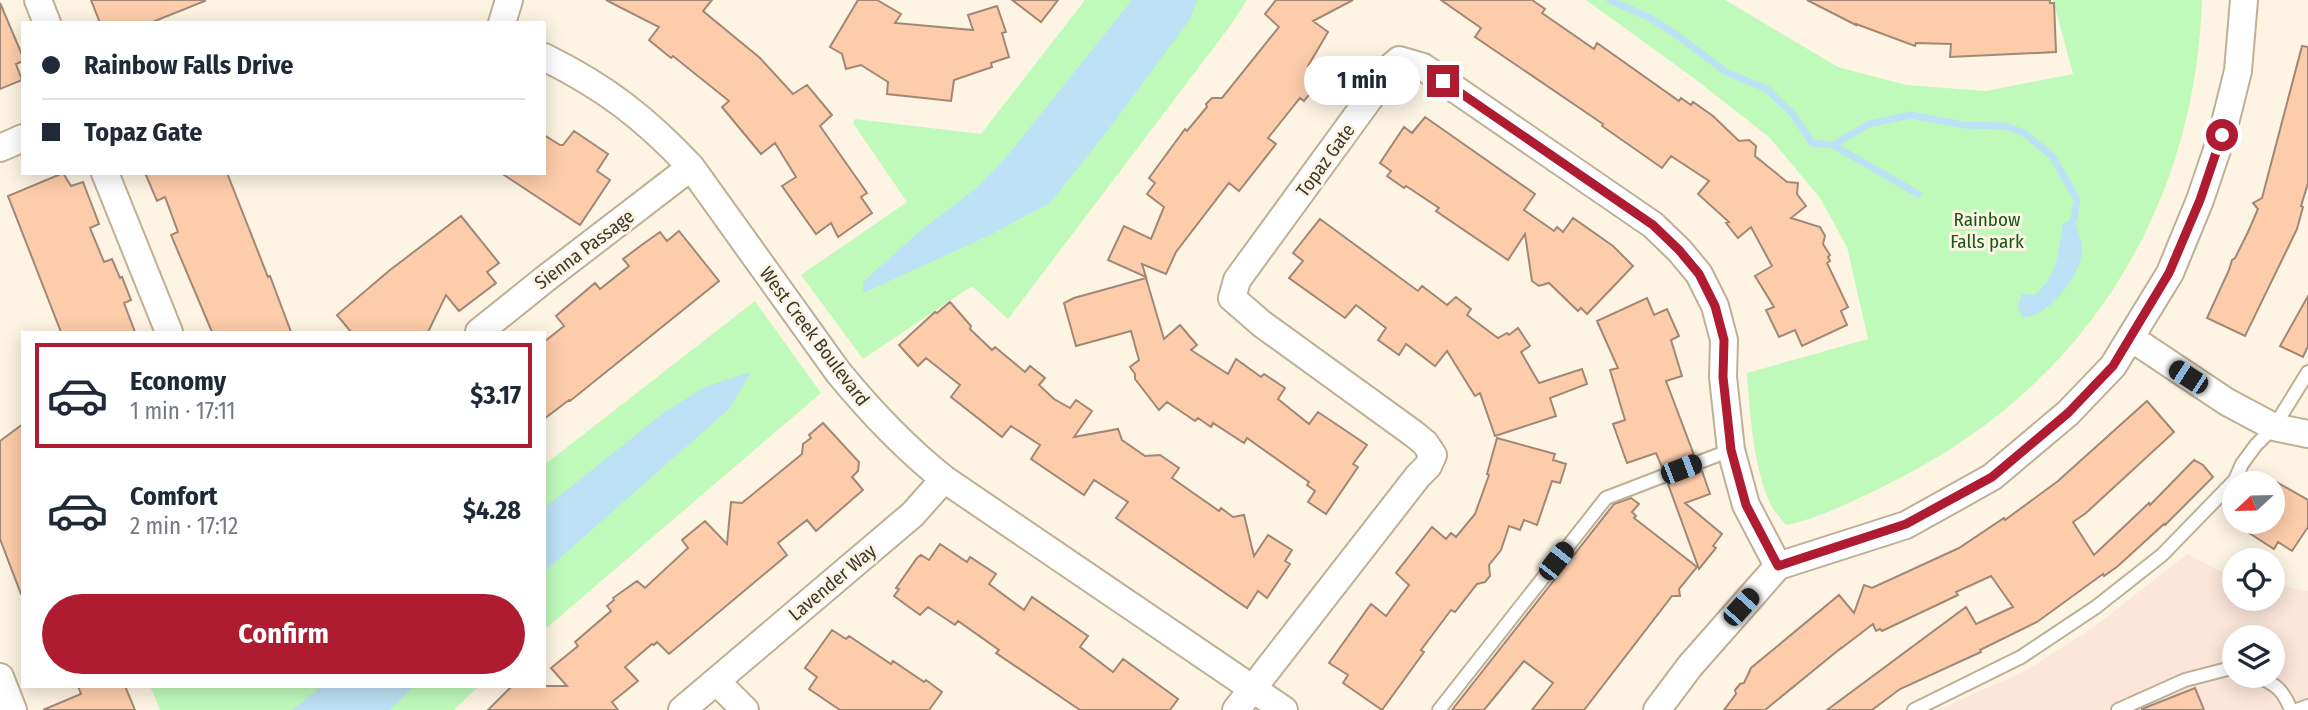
<!DOCTYPE html>
<meta charset="utf-8">
<style>
body{margin:0;font-family:"Fira Sans Condensed",sans-serif;background:#f2f2f3;color:#1f2937;height:100vh;display:flex;flex-direction:column;font-size:26px;white-space:nowrap}
*{box-sizing:border-box;margin:0}
p{font-size:23px;color:#747a83}
.icon{flex:none;width:38px;height:38px;fill:none;stroke:currentColor;stroke-width:2;stroke-linecap:round;stroke-linejoin:round}
.map{position:relative;flex:1;overflow:hidden}
.drawer{position:absolute;left:21px;top:331px;width:525px;height:357px;display:flex;flex-direction:column;background:#fff;border-radius:0px;box-shadow:0 4px 18px #0003}
.drawer>*{flex:none}
.top-card{position:absolute;left:21px;top:21px;width:525px;height:154px;border-radius:0px;box-shadow:0 4px 18px #0003;display:grid;align-content:center;height:154px;padding:0 21px;background:#fff}
.needle{width:46px;rotate:248deg}
.tools{position:absolute;left:2222px;top:471px;display:grid;gap:14px}
.tools a{display:grid;place-items:center;width:63px;height:63px;border-radius:50%;background:#fff;box-shadow:0 4px 18px #0003;font-size:35px}
.end{position:absolute;width:32px;height:32px;margin:-16px;border:9px solid #af1c32;background:#fff;box-shadow:0 0 0 4px #fff}
.from{border-radius:50%}
.bubble{position:absolute;height:49px;border-radius:24px;background:#fff;box-shadow:0 4px 18px #0003;font-size:23px;font-weight:700;line-height:49px;text-align:center}
.car{position:absolute;width:21px;height:42px;margin:-21px -10px;border-radius:9px;box-shadow:0 0 5px 2px #0007;background:linear-gradient(#222 24%,#8ab4d8 0 40%,#222 0 76%,#8ab4d8 0 86%,#222 0)}
.top-card b{display:flex;align-items:center;gap:24px;height:66px;font-size:26px}
.top-card b+b{border-top:2px solid #e0e1e3}
.top-card i{width:18px;height:18px;background:#1f2937}
ul{padding:12px 0 0;list-style:none}
li{display:flex;align-items:center;gap:21px;height:105px;margin:0 14px 10px;padding:0 7px;border:4px solid transparent;border-radius:0px}
li div{flex:1}
li b{display:block;font-size:26px}
li em{font-style:normal;font-weight:700}
li.selected{border-color:#af1c32}
li>.icon{width:63px;height:63px;stroke-width:1.5}
.cta{display:flex;gap:14px;margin-top:auto;padding:14px 21px}
.cta a{flex:1;height:80px;border-radius:42px;background:#af1c32;color:#fff;font-size:28px;font-weight:700;line-height:80px;text-align:center}
.map>svg:first-child{display:block}
.commercial{fill:#fce6d9;fill-rule:evenodd}
.green{fill:#bffabb}
.water{fill:#bde2f5}
.lines{fill:none;stroke-linecap:round;stroke-linejoin:round}
.stream{stroke:#bde2f5;stroke-width:7}
.building{fill:#fdcdab;stroke:#a18876;stroke-width:2}
.service-casing{stroke:#bfb095;stroke-width:16}
.minor-casing{stroke:#bfb095;stroke-width:30}
.service{stroke:#fff;stroke-width:12}
.minor{stroke:#fff;stroke-width:26}
.route{stroke:#af1c32;stroke-width:9}
.labels{text-anchor:middle;stroke-width:6;stroke-linejoin:round;paint-order:stroke}
.street-label{font-size:19px;fill:#3e382d;stroke:#fdf4e3}
.park-label{font-size:19px;fill:#175918;stroke:#fdf4e3}
</style>
<div class="map">
<svg width="2308" height="710" viewBox="0 0 2308 710">
<rect width="100%" height="100%" fill="#fdf4e3"/>
<path class="commercial" d="M 2187,554 L 2226,574 L 2235,576 L 2235,598 L 2273,598 L 2273,584 L 2308,591 L 2308,710 L 1938,710 L 2027,670 L 2094,627 ZM 2235,637 L 2273,637 L 2273,676 L 2235,676 Z"/>
<path class="green" d="M 1085,0 L 1247,0 L 1230,26 L 1008,319 L 972,286 L 863,359 L 801,275 L 907,202 L 853,123 L 855,119 L 981,134 Z
M 1586,0 L 1725,0 L 1838,67 L 1906,85 L 1986,91 L 2073,74 L 2053,0 L 2202,0 C 2195,211 2083,387 1894,481 C 1862,497 1821,518 1786,525 C 1781,518 1773,511 1770,503 C 1753,465 1750,414 1747,373 L 1868,339 L 1847,247 L 1820,198 L 1769,137 L 1695,79 Z
M 755,301 L 821,393 L 544,630 L 544,465 Z
M 150,686 L 479,686 L 454,710 L 160,710 Z"/>
<path class="water" d="M 1132,0 L 1197,0 L 1190,19 L 1109,129 L 1050,203 L 988,236 L 863,293 L 863,282 L 919,232 L 976,188 L 1008,155 Z
M 2074,219 C 2077,229 2083,242 2082,252 C 2080,276 2047,319 2022,317 L 2018,307 L 2022,294 L 2034,295 C 2058,278 2058,250 2063,223 Z
M 751,372 L 729,409 L 544,572 L 544,508 L 666,411 L 707,386 Z
M 322,686 L 414,686 L 390,710 L 292,710 Z"/>
<g class="lines">
<path class="stream" d="M 1610,0 L 1648,17 L 1674,33 L 1726,72 L 1767,89 L 1793,114 L 1812,143 L 1833,145 L 1869,124 L 1911,115 L 1964,125 L 2005,126 L 2024,133 L 2052,156 L 2077,199 L 2074,219
M 1833,145 L 1918,194"/>
</g>
<path class="building" d="M 91,0 L 204,0 L 205,1 L 150,23 L 100,23 Z
M 606,0 L 712,0 L 703,11 L 760,58 L 793,94 L 807,85 L 832,115 L 820,126 L 867,193 L 861,197 L 872,213 L 838,237 L 831,223 L 816,234 L 782,186 L 796,177 L 775,143 L 761,154 L 722,107 L 729,101 L 673,56 L 671,58 L 649,40 L 659,27 Z
M 858,0 L 877,0 L 901,14 L 895,23 L 973,30 L 968,15 L 997,6 L 1006,32 L 1002,33 L 1009,57 L 991,63 L 992,67 L 954,80 L 951,101 L 887,94 L 888,82 L 861,65 L 846,69 L 842,54 L 830,47 Z
M 1012,0 L 1058,0 L 1041,22 Z
M 1276,0 L 1353,0 L 1313,21 L 1328,32 L 1308,66 L 1323,77 L 1304,101 L 1300,98 L 1268,138 L 1276,144 L 1239,191 L 1229,183 L 1176,252 L 1166,274 L 1142,264 L 1146,277 L 1108,260 L 1124,226 L 1151,239 L 1164,207 L 1147,194 L 1155,183 L 1149,178 L 1185,129 L 1187,131 L 1207,107 L 1206,104 L 1212,98 L 1222,98 L 1279,27 L 1265,14 Z
M 1441,0 L 1532,0 L 1545,9 L 1542,13 L 1594,49 L 1597,43 L 1679,101 L 1681,98 L 1691,105 L 1693,102 L 1713,116 L 1739,141 L 1749,140 L 1756,146 L 1755,156 L 1787,182 L 1798,183 L 1797,194 L 1806,206 L 1791,218 L 1820,227 L 1825,236 L 1823,244 L 1830,255 L 1828,257 L 1830,261 L 1827,263 L 1848,307 L 1841,311 L 1847,325 L 1802,346 L 1795,330 L 1779,337 L 1766,310 L 1774,307 L 1755,276 L 1772,266 L 1751,227 L 1738,238 L 1726,223 L 1729,222 L 1698,194 L 1709,181 L 1671,156 L 1662,168 L 1602,126 L 1603,124 L 1475,37 L 1481,28 Z
M 1807,0 L 2050,0 L 2050,3 L 2054,3 L 2056,52 L 1950,57 L 1951,44 L 1916,43 L 1915,46 L 1856,24 L 1856,25 Z
M 0,3 L 23,57 L 23,61 L 16,64 L 22,80 L 0,89 Z
M 2302,46 L 2308,47 L 2308,183 L 2301,206 L 2303,207 L 2297,229 L 2245,336 L 2207,318 L 2229,270 L 2232,260 L 2235,258 L 2248,232 L 2258,209 L 2253,203 L 2262,198 Z
M 1425,117 L 1535,194 L 1524,210 L 1554,231 L 1557,227 L 1563,232 L 1573,218 L 1613,246 L 1633,266 L 1587,314 L 1581,308 L 1578,311 L 1549,283 L 1539,286 L 1532,281 L 1525,234 L 1508,260 L 1436,211 L 1439,208 L 1406,186 L 1404,188 L 1387,176 L 1391,171 L 1380,163 L 1404,127 L 1412,133 Z
M 574,131 L 608,154 L 597,171 L 610,180 L 580,225 L 501,173 L 544,173 L 544,135 L 560,145 L 563,145 Z
M 63,173 L 71,186 L 83,182 L 99,224 L 90,228 L 104,262 L 112,259 L 120,278 L 122,277 L 131,300 L 124,303 L 135,332 L 61,332 L 8,196 Z
M 145,173 L 227,173 L 268,277 L 270,276 L 291,332 L 212,332 L 171,235 L 178,232 L 165,197 L 157,201 Z
M 461,216 L 499,263 L 487,272 L 496,283 L 459,311 L 446,295 L 428,332 L 351,332 L 337,315 L 390,270 Z
M 1320,219 L 1418,291 L 1422,286 L 1447,305 L 1456,297 L 1471,309 L 1467,315 L 1498,338 L 1507,333 L 1509,335 L 1518,328 L 1530,346 L 1521,352 L 1539,383 L 1582,369 L 1587,384 L 1550,398 L 1556,416 L 1495,436 L 1480,393 L 1475,396 L 1447,351 L 1435,366 L 1406,344 L 1399,355 L 1378,340 L 1386,328 L 1356,305 L 1345,318 L 1289,278 L 1303,261 L 1293,253 Z
M 679,231 L 719,281 L 570,401 L 569,400 L 544,419 L 544,342 L 564,326 L 556,316 L 595,283 L 600,289 L 629,266 L 623,259 L 643,244 L 660,232 L 667,241 Z
M 1146,278 L 1164,339 L 1180,325 L 1197,345 L 1191,350 L 1228,374 L 1236,359 L 1261,377 L 1264,374 L 1285,388 L 1278,399 L 1309,424 L 1318,412 L 1367,445 L 1353,464 L 1358,467 L 1326,514 L 1308,502 L 1315,491 L 1307,485 L 1309,482 L 1247,438 L 1244,443 L 1213,423 L 1211,427 L 1198,418 L 1195,421 L 1167,402 L 1159,410 L 1135,379 L 1135,374 L 1130,367 L 1139,360 L 1131,331 L 1076,346 L 1064,303 L 1074,298 Z
M 2308,296 L 2308,346 L 2303,357 L 2280,346 Z
M 1647,298 L 1654,315 L 1667,309 L 1679,336 L 1671,340 L 1682,376 L 1666,381 L 1694,455 L 1662,467 L 1656,453 L 1627,463 L 1613,424 L 1625,420 L 1610,370 L 1618,368 L 1597,321 Z
M 950,302 L 971,326 L 970,329 L 992,350 L 995,347 L 1025,372 L 1030,366 L 1045,378 L 1039,385 L 1054,399 L 1070,408 L 1076,400 L 1092,411 L 1074,437 L 1118,429 L 1122,440 L 1145,456 L 1160,455 L 1179,468 L 1172,478 L 1219,511 L 1221,508 L 1233,517 L 1244,515 L 1254,556 L 1268,535 L 1292,550 L 1285,561 L 1290,564 L 1267,598 L 1258,591 L 1247,608 L 1116,518 L 1128,502 L 1094,480 L 1084,495 L 1031,459 L 1040,445 L 1011,426 L 1002,437 L 951,397 L 960,385 L 926,358 L 918,366 L 899,345 L 935,312 L 937,313 Z
M 2147,401 L 2174,432 L 2086,513 L 2073,522 L 2094,555 L 2149,503 L 2150,505 L 2194,460 L 2203,465 L 2213,477 L 2165,525 L 2164,524 L 2118,566 L 2104,576 L 2103,574 L 2037,622 L 1980,650 L 1981,652 L 1900,689 L 1872,710 L 1827,710 L 1966,607 L 1976,624 L 2013,607 L 1991,576 L 1956,592 L 1958,595 L 1882,631 L 1880,629 L 1876,631 L 1873,624 L 1839,650 L 1841,648 L 1765,710 L 1724,710 L 1736,694 L 1735,690 L 1740,684 L 1744,683 L 1751,668 L 1839,595 L 1854,613 L 1864,585 L 1872,588 L 1959,548 L 2004,518 L 2005,520 L 2058,481 Z
M 823,423 L 859,462 L 858,471 L 852,477 L 863,490 L 816,531 L 807,520 L 778,543 L 787,555 L 669,654 L 657,642 L 654,645 L 652,644 L 625,667 L 638,681 L 612,702 L 618,710 L 488,710 L 512,686 L 567,686 L 551,668 L 578,646 L 575,642 L 611,611 L 607,606 L 614,600 L 613,598 L 637,581 L 645,588 L 688,548 L 682,540 L 705,521 L 727,544 L 731,502 L 742,503 L 802,454 L 803,444 L 811,438 L 809,435 Z
M 23,424 L 23,594 L 21,594 L 0,539 L 0,441 Z
M 1497,438 L 1555,454 L 1553,460 L 1566,464 L 1560,483 L 1552,481 L 1537,525 L 1524,520 L 1520,530 L 1509,526 L 1501,550 L 1489,565 L 1490,576 L 1485,582 L 1477,584 L 1455,612 L 1451,610 L 1421,650 L 1424,652 L 1382,710 L 1343,683 L 1348,675 L 1329,663 L 1371,604 L 1386,616 L 1397,601 L 1409,585 L 1396,573 L 1432,527 L 1446,539 L 1451,533 L 1456,537 L 1475,514 L 1489,475 L 1487,474 Z
M 1702,471 L 1710,494 L 1685,503 L 1722,534 L 1713,546 L 1716,548 L 1699,569 L 1668,484 Z
M 2273,480 L 2308,500 L 2308,527 L 2292,551 L 2278,542 L 2274,549 L 2249,533 L 2253,526 L 2246,522 L 2273,522 Z
M 1631,498 L 1639,504 L 1632,512 L 1636,516 L 1634,518 L 1697,567 L 1679,589 L 1680,596 L 1672,596 L 1584,710 L 1532,710 L 1553,683 L 1524,661 L 1484,710 L 1452,710 L 1614,504 Z
M 940,544 L 967,562 L 970,557 L 996,574 L 989,584 L 1024,610 L 1032,597 L 1088,636 L 1080,647 L 1113,672 L 1123,659 L 1178,699 L 1170,710 L 1080,710 L 996,653 L 999,650 L 958,621 L 955,625 L 928,607 L 920,615 L 894,596 L 899,589 L 896,588 L 917,558 L 921,555 L 929,560 Z
M 832,630 L 846,639 L 849,636 L 891,664 L 893,661 L 924,682 L 926,680 L 942,692 L 929,710 L 840,710 L 809,689 L 817,677 L 805,668 Z
M 78,686 L 125,686 L 135,710 L 43,710 L 81,694 Z
M 2195,688 L 2204,710 L 2142,710 L 2142,709 Z"/>
<g class="lines">
<g class="service-casing">
<path id="service" d="M 2256,676 C 2276,684 2283,690 2291,710
M 1439,710 L 1606,498 L 1731,450
M 1914,710 L 2021,657 L 2096,607 L 2162,555 L 2235,480 L 2242,464 L 2256,445 L 2274,427 L 2308,372
M 2118,710 L 2185,680 L 2235,667
M 2297,710 L 2308,706"/>
</g>
<g class="minor-casing">
<path id="minor" d="M 38,0 L 47,23
M 502,23 L 509,0
M 544,57 C 605,87 645,118 691,167 L 838,372 C 870,411 904,447 944,479 L 1284,710
M 0,148 L 23,138
M 105,173 L 169,332
M 479,332 L 545,279 L 691,167
M 2131,338 L 2227,402 L 2274,427 L 2308,434
M 0,677 L 13,710
M 716,681 L 745,710
M 682,710 L 913,514 L 944,479
M 1236,710 L 1418,476 L 1428,466 L 1433,455 L 1425,443 L 1414,434 L 1262,324 L 1232,298 L 1237,280 L 1372,95 L 1383,74 L 1399,60 L 1423,67 L 1653,225 L 1679,250 L 1699,274 L 1715,306 L 1724,340 L 1723,377 L 1731,450 L 1746,505 L 1778,566
M 1657,710 L 1690,666 L 1778,566 L 1906,525 L 1992,477 L 2068,413 L 2113,366 L 2170,273 L 2200,200 L 2222,135 L 2238,71 L 2244,0"/>
</g>
<use href="#service" class="service"/>
<use href="#minor" class="minor"/>
</g>
<g class="lines">
<path class="route" d="M 1443,81 L 1653,225 L 1679,250 L 1699,274 L 1715,306 L 1724,340 L 1723,377 L 1731,450 L 1746,505 L 1778,566 L 1906,524 L 1992,477 L 2068,413 L 2113,366 L 2169,273 L 2200,200 L 2222,135"/>
</g>
<g class="labels">
<g class="street-label">
<text transform="translate(1325 160) rotate(-54)" y="7">Topaz Gate</text>
<text transform="translate(584 249) rotate(-37)" y="7">Sienna Passage</text>
<text transform="translate(815 336) rotate(53)" y="7">West Creek Boulevard</text>
<text transform="translate(832 582) rotate(-40)" y="7">Lavender Way</text>
</g>
<g class="park-label">
<text x="1987" y="226">Rainbow<tspan x="1987" dy="22">Falls park</tspan></text>
</g>
</g>
</svg>
<div class="tools">
<a><svg class="needle" viewBox="-14 -14 28 28"><path d="M0-13l5 13h-10z" fill="#e53935"/><path d="M0 13l5-13h-10z" fill="#747a83"/></svg></a>
<a><svg class="icon" aria-label="locate" viewBox="0 0 24 24"><circle cx="12" cy="12" r="6"/><path d="M12 2v4M12 18v4M2 12h4M18 12h4"/></svg></a>
<a><svg class="icon" aria-label="layers" viewBox="0 0 24 24"><path d="M12 4l9 5-9 5-9-5zM3 14l9 5 9-5"/></svg></a>
</div>
<i class="end from" style="left:2222px;top:135px"></i>
<i class="end" style="left:1443px;top:81px"></i>
<div class="bubble" style="left:1304px;top:56px;width:116px">1 min</div>
<i class="car" style="left:2188px;top:377px;rotate:303deg"></i>
<i class="car" style="left:1681px;top:469px;rotate:69deg"></i>
<i class="car" style="left:1556px;top:561px;rotate:38deg"></i>
<i class="car" style="left:1741px;top:607px;rotate:42deg"></i>
<div class="top-card">
<b><i class="from"></i>Rainbow Falls Drive</b>
<b><i></i>Topaz Gate</b>
</div>
<section class="drawer">
<ul>
<li class="selected"><svg class="icon" aria-label="car" viewBox="0 0 24 24"><path d="M5 17H2v-5l4-1 3-4h7l3 4 3 1v5h-3M9 17h6M6 11h13"/><circle cx="7" cy="17" r="2"/><circle cx="17" cy="17" r="2"/></svg><div><b>Economy</b><p>1 min · 17:11</p></div><em>$3.17</em></li>
<li><svg class="icon" aria-label="car" viewBox="0 0 24 24"><path d="M5 17H2v-5l4-1 3-4h7l3 4 3 1v5h-3M9 17h6M6 11h13"/><circle cx="7" cy="17" r="2"/><circle cx="17" cy="17" r="2"/></svg><div><b>Comfort</b><p>2 min · 17:12</p></div><em>$4.28</em></li>
</ul>
<div class="cta"><a>Confirm</a></div>
</section>
</div>
